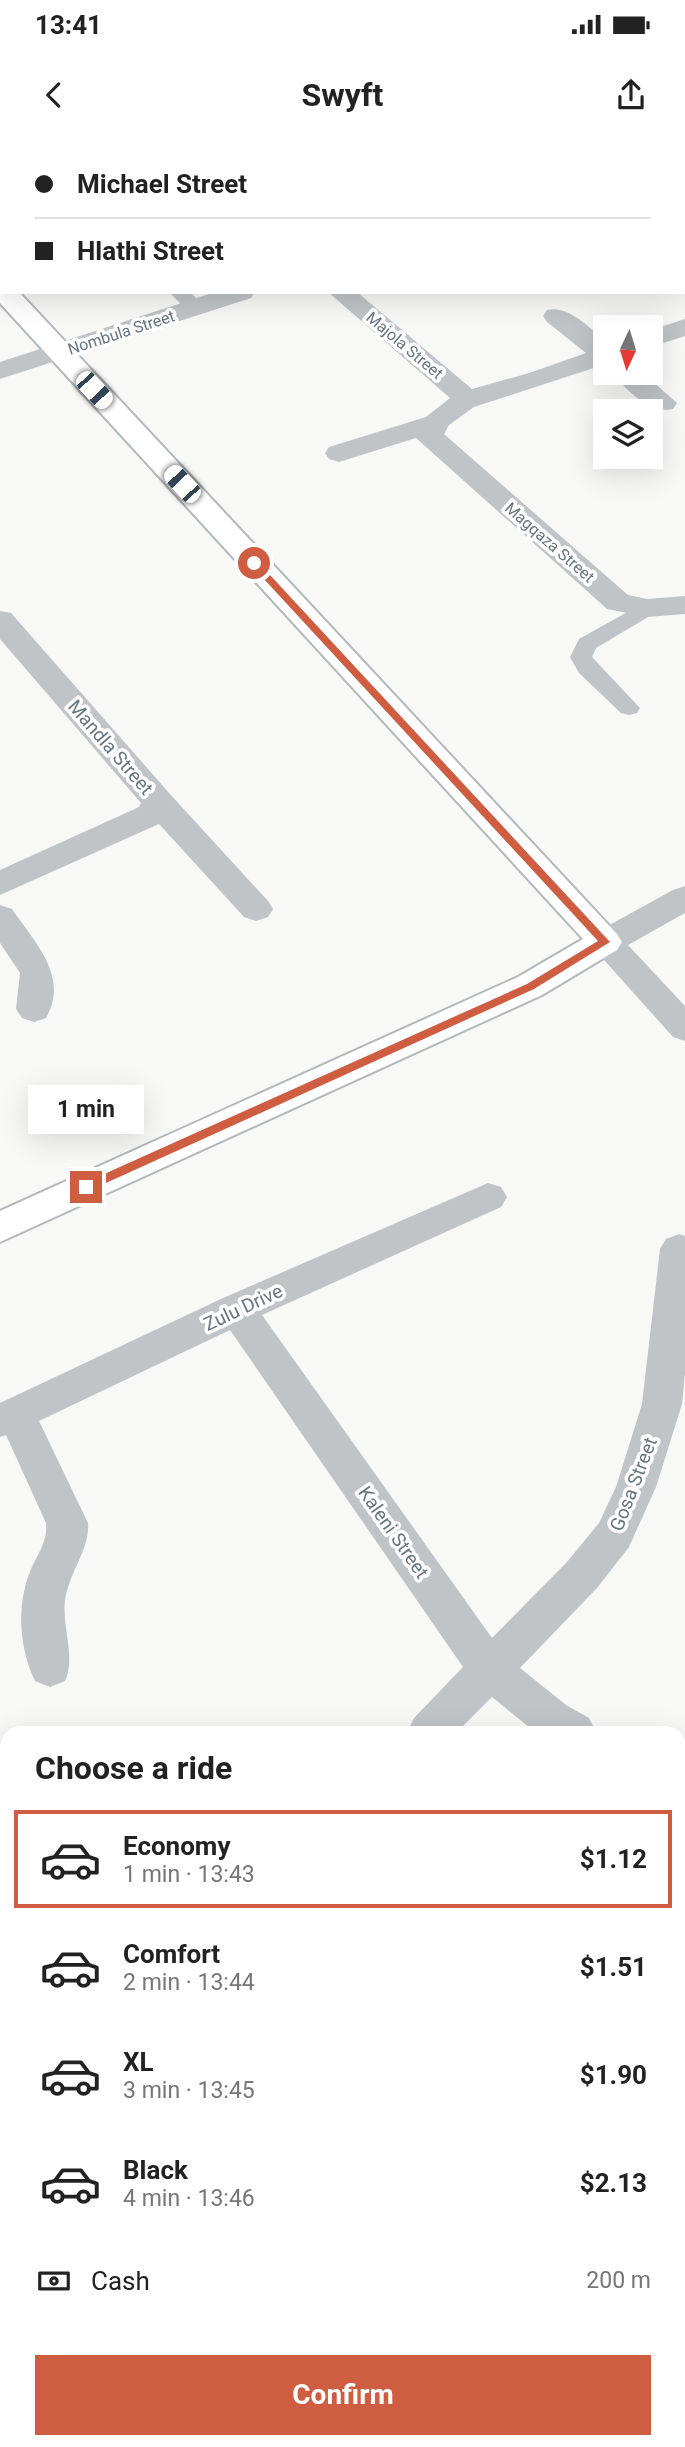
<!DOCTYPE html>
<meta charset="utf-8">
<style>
body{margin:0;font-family:Roboto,sans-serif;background:#f2f2f2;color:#222;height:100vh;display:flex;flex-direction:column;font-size:26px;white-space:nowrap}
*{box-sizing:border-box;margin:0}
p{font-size:23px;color:#767676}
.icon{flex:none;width:38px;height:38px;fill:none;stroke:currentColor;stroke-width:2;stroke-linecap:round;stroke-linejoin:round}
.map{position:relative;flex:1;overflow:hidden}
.panel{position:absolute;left:0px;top:1586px;width:686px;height:723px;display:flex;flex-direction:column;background:#fff;border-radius:21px 21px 0 0;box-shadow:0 7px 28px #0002}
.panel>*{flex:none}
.top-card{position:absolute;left:0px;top:0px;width:686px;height:154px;box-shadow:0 7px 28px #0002;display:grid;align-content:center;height:154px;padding:0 35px;background:#fff}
.needle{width:46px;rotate:184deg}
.buttons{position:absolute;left:593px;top:175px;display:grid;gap:14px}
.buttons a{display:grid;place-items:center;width:70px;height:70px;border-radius:0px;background:#fff;box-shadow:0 7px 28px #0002;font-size:35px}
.end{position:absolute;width:32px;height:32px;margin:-16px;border:9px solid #ce5d41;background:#fff;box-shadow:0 0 0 4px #fff}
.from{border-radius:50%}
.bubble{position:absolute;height:49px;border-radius:0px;background:#fff;box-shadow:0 7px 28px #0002;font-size:23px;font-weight:700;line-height:49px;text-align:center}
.car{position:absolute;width:21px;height:42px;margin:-21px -10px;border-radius:9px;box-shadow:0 0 5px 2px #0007;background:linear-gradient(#fff 24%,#345 0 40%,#fff 0 76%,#345 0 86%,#fff 0)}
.top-card b{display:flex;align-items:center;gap:24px;height:66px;font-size:26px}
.top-card b+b{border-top:2px solid #e0e0e0}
.top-card i{width:18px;height:18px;background:#222}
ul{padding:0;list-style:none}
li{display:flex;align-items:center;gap:21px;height:98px;margin:0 14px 10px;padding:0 21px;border:4px solid transparent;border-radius:0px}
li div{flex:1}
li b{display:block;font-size:26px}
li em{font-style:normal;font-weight:700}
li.current{border-color:#ce5d41}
li>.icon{width:63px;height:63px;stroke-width:1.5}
h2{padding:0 35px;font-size:32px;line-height:84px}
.pay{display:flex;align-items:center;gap:18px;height:77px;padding:0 35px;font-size:26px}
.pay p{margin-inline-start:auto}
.action{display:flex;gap:14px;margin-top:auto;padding:14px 35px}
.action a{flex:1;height:80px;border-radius:0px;background:#ce5d41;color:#fff;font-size:28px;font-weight:700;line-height:80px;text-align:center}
.status{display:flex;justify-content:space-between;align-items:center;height:49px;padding:0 35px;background:#fff;direction:ltr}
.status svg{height:19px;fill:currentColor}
header{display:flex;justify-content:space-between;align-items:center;height:91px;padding:0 35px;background:#fff;font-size:32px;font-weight:700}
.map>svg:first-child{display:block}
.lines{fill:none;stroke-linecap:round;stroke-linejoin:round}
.secondary-casing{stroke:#b3b8bb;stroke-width:4}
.lane{fill:#c0c4c7;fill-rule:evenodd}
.street{fill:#c0c4c7;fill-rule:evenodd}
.secondary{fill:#fff;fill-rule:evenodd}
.route{fill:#ce5d41}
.labels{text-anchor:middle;stroke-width:7;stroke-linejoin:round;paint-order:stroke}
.far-street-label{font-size:16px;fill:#66747d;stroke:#fff}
.street-label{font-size:19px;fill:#66747d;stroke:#fff}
</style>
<div class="status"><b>13:41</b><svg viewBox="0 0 49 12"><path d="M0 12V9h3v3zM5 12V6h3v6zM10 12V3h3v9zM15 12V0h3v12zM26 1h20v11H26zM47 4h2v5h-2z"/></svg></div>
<header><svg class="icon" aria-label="back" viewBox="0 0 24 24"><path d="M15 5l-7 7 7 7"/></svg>Swyft<svg class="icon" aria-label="share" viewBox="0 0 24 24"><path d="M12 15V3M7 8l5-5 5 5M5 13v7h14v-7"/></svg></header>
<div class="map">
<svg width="685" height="2307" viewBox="0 0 685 2307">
<rect width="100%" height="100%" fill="#f8f8f6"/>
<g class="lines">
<g class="secondary-casing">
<path id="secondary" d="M 0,145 L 2,152 L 19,152 L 617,794 L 622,802 L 617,810 L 542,855 L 0,1102 L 0,1071 L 518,837 L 583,799 L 0,163 Z"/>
</g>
<path class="lane" d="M 169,152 L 190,152 L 206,168 L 196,174 L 189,172 Z
M 647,461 L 655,463 L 658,468 L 655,473 L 596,508 L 592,517 L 640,568 L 637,573 L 629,575 L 621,573 L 579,533 L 570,517 L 579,499 Z"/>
<path class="street" d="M 249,0 L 273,0 L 273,2 L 249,2 Z
M 685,0 L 685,14 L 684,14 L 684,2 L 675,2 Z
M 215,152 L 255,152 L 251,158 L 0,239 L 0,222 Z
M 328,152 L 357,152 L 472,249 L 529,233 L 586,213 L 547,182 L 543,176 L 547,170 C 569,165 589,188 606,201 L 606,224 L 474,267 L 449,285 L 444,294 L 628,455 L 647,459 L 685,456 L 685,474 L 647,477 L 607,469 L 416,298 L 339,322 L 329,319 L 325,313 L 329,307 L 426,277 L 450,258 Z
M 685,179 L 685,196 L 651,207 L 651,190 Z
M 613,233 L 643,233 L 677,263 L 673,269 C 651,274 625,250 613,233 Z
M 0,471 L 11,473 L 170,654 L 268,761 L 273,769 L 268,777 L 256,781 L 244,777 L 159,684 L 0,755 L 0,730 L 139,667 L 141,663 L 0,499 Z
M 685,746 L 685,773 L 628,805 L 685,866 L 685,901 L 673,897 L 588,802 L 593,794 L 673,750 Z
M 0,765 L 12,769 C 34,802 70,836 46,878 L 34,882 L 22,878 L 16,869 L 20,833 L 0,803 Z
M 488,1043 L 501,1047 L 507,1057 L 501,1067 L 262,1175 L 492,1498 L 567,1422 L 599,1383 L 616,1347 L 642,1264 L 660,1109 L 666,1099 L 679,1094 L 685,1096 L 685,1234 L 682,1264 L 656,1347 L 629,1407 L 597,1448 L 520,1528 L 566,1565 L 589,1578 L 596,1592 L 535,1592 L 492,1557 L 457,1592 L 407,1592 L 414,1578 L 463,1527 L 230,1190 L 39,1281 L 88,1383 C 90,1409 68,1434 65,1461 C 62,1488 76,1518 65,1541 L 50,1547 L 35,1541 C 19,1508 16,1464 31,1429 C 38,1413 48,1401 46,1383 L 6,1295 L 0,1297 L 0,1263 L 223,1158 Z
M 679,1635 L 685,1637 L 685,1679 L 679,1677 Z
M 0,1807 L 7,1809 L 7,1857 L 0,1855 Z
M 685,2166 L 685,2226 L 679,2229 L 679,2169 Z
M 0,2174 L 7,2177 L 7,2233 L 0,2230 Z
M 77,2301 L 132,2301 L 134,2307 L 79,2307 Z
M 521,2301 L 578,2301 L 580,2307 L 523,2307 Z
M 598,2301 L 651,2301 L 649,2307 L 596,2307 Z"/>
<use href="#secondary" class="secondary"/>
</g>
<path class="route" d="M 251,421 L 257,421 L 610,802 L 534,849 L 86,1052 L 81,1047 L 82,1044 L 527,844 L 598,801 L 251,425 Z"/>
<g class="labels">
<g class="far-street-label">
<text transform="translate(121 192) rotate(-18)" y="6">Nombula Street</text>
<text transform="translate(405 205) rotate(40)" y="6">Majola Street</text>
<text transform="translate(550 402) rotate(41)" y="6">Magqaza Street</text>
</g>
<g class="street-label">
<text transform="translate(111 607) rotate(49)" y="7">Mandla Street</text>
<text transform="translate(243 1167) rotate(-25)" y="7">Zulu Drive</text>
<text transform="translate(633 1344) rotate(-69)" y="7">Gosa Street</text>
<text transform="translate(394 1392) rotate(55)" y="7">Kaleni Street</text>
</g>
</g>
</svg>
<div class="buttons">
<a><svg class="needle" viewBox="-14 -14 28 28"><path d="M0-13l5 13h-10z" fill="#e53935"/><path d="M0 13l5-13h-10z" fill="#767676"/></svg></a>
<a><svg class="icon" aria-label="layers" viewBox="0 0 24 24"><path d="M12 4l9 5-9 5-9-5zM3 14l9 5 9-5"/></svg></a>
</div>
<i class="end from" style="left:254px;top:423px"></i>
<i class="end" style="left:86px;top:1047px"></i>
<div class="bubble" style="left:28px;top:945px;width:116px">1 min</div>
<i class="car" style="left:94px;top:250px;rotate:137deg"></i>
<i class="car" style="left:182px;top:344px;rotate:317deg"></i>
<div class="top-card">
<b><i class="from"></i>Michael Street</b>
<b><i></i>Hlathi Street</b>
</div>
<section class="panel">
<h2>Choose a ride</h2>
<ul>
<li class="current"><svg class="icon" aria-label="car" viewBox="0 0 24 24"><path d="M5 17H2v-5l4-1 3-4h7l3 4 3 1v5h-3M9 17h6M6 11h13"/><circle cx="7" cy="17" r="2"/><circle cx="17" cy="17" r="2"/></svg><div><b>Economy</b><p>1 min · 13:43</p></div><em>$1.12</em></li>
<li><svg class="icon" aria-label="car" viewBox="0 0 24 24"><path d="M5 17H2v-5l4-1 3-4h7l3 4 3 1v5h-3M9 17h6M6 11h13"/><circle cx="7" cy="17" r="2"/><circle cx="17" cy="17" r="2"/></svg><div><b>Comfort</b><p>2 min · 13:44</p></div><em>$1.51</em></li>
<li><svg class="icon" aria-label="car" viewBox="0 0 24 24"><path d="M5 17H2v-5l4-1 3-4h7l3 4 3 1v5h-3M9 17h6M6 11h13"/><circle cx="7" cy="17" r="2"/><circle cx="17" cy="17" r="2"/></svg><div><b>XL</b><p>3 min · 13:45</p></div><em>$1.90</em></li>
<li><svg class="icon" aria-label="car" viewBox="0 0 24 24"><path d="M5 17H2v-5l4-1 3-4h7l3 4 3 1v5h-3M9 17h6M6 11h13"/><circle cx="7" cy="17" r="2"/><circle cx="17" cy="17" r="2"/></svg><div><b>Black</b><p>4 min · 13:46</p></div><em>$2.13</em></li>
</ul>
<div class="pay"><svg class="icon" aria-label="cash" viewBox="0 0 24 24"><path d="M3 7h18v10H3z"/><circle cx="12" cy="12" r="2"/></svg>Cash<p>200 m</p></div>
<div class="action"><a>Confirm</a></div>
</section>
</div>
